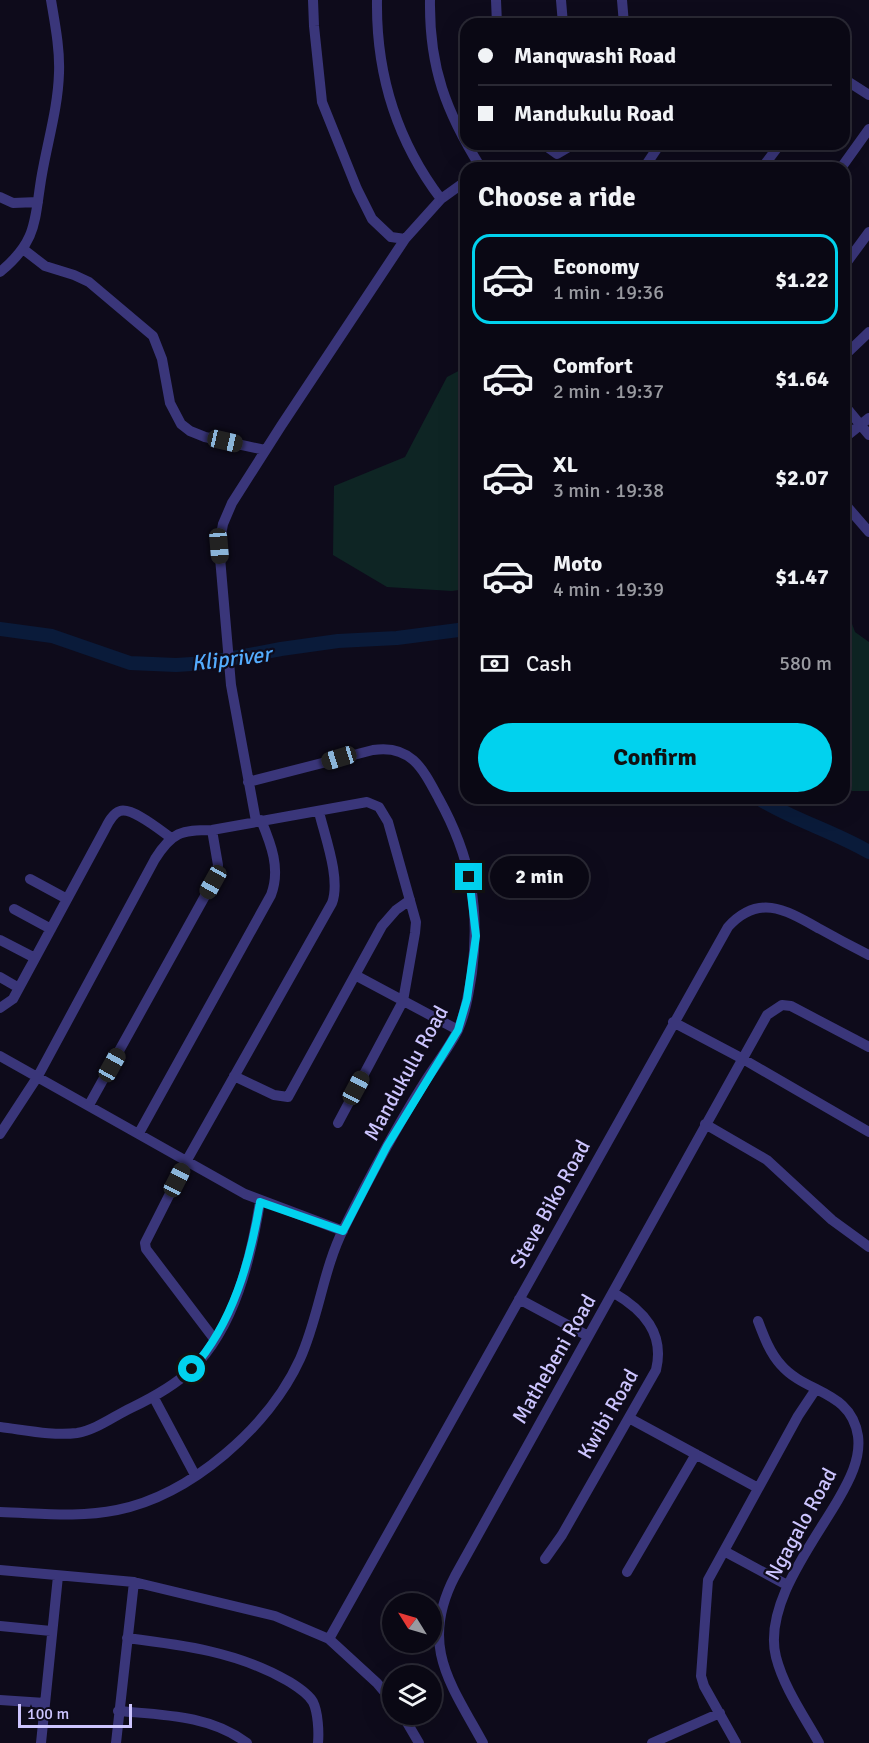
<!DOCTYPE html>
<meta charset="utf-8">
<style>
body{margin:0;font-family:Signika,sans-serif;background:#13111d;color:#f1f3f6;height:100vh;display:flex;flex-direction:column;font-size:22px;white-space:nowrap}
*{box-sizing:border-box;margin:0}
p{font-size:20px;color:#999aa0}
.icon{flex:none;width:33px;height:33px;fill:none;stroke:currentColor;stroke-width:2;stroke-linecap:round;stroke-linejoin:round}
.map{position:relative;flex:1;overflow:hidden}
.side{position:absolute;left:460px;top:162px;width:390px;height:642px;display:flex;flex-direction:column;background:#0a0814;border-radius:18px;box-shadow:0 6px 24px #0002,0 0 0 2px #2a2934}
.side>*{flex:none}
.hud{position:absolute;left:460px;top:18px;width:390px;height:132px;border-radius:18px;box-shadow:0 6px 24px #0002,0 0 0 2px #2a2934;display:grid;align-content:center;height:132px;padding:0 18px;background:#0a0814}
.needle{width:39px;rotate:307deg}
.controls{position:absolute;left:382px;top:1593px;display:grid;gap:12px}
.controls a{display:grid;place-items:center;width:60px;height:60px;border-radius:50%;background:#0a0814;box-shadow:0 6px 24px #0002,0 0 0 2px #2a2934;font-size:30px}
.scale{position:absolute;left:18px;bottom:15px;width:114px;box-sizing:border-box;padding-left:6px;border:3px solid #cdc5ff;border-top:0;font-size:16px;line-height:21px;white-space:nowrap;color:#cdc5ff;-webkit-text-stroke:4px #0e0b1b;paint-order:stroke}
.end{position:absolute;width:27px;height:27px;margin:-14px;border:8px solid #01d2ee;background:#111;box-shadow:0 0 0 3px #111}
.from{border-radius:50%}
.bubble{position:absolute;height:42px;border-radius:21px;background:#0a0814;box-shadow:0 6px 24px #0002,0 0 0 2px #2a2934;font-size:20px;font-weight:700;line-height:42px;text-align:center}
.car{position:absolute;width:18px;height:36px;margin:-18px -9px;border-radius:8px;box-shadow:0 0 4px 2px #0007;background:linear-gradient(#222 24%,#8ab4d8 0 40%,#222 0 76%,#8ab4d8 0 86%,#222 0)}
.hud b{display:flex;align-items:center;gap:21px;height:57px;font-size:22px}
.hud b+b{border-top:2px solid #2a2934}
.hud i{width:15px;height:15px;background:#f1f3f6}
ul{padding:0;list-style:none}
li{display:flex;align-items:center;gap:18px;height:90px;margin:0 12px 9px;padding:0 6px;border:3px solid transparent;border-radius:18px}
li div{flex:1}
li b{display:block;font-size:22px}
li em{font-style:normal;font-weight:700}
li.active{border-color:#01d2ee}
li>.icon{width:54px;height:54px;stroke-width:1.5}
h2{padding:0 18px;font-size:27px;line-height:72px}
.pay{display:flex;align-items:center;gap:15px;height:66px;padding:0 18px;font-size:22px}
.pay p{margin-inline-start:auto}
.cta{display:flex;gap:12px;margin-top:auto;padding:12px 18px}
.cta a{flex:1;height:69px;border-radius:36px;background:#01d2ee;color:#111;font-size:24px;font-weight:700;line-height:69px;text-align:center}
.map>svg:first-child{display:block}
.green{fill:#0e2524}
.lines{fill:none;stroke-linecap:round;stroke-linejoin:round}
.river{stroke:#0a1b3a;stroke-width:14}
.minor{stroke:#3a367a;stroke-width:10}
.route{stroke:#01d2ee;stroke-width:8}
.labels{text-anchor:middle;stroke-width:4.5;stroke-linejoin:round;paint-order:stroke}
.street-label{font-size:21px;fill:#cdc5ff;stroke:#0e0b1b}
.water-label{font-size:22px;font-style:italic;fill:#54acfe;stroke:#0e0b1b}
</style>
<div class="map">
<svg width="869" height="1743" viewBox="0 0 869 1743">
<rect width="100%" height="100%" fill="#0e0b1b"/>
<path class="green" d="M 466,367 L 466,589 L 452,591 L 387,587 L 333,555 L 334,486 L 405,457 L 447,377 Z
M 845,605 L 855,632 L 869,642 L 869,791 L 852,791 L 845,783 Z"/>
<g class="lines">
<path class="river" d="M 0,629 L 52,636 L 130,663 L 176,665 L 207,663 L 281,649 L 338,641 L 397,638 L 466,629
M 758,798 C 793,820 833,831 869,852"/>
<path class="minor" d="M 313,0 L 314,26 L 322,102 L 357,189 L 372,219 L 391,237 L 405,239 L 441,199 L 466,181
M 377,0 C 376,73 397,141 441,199
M 430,0 C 429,67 446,112 481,168
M 496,0 L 497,24
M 561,0 L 563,24
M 622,0 L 624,24
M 844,79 L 869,95
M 543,144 L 557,154 L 574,144
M 644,168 L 660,144
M 762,168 L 780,144
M 841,168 L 869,129
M 0,197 L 13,203 L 38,202
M 23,249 L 45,266 L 74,275 L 89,282 L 153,336 L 162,359 L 170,403 L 181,424 L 190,431 L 205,437 L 265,450
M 844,266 L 869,232
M 0,272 C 39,240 34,219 42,174 C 48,140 58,107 59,73 C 60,49 55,24 51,0
M 844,356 L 869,332
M 844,405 L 869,435
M 844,438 L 869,418
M 844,503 L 869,532
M 256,821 L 231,685 L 219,546 L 223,524 L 232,503 L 281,426 L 405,239
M 30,879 L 67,899
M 14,909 L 51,929
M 0,940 L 35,958
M 355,975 L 458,1030
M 0,977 L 19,988
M 0,1008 L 13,999 L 105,829 C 108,823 113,813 120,811 C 132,807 160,830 170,837
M 673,1022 L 743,1059 L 869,1132
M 0,1056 L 245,1194 L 343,1231
M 234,1076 L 274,1095 L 288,1097 L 382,926 L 396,910 L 410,900
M 89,1105 L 215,878 L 218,865 L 212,830
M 705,1124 L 767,1160 L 832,1220 L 869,1247
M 139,1133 L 271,895 C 281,869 271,844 261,820
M 0,1134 L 38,1076 L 155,859 C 172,832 181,830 212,830 L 367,802 L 379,807 L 388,822 L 416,922 L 415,933 L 403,1001 L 338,1123
M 519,1299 L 588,1336
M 758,1321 C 764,1337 770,1353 781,1365 C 806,1394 851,1390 858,1436 C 861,1459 849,1481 838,1500 C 813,1543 763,1606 776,1657 C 784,1688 804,1716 819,1743
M 215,1340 L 146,1249 L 145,1243 L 187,1160 L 332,903 C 341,879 325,837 319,812
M 154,1398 L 195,1475
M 629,1418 L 758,1488
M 0,1427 C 25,1430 53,1436 77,1433 C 96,1430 114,1416 131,1408 C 154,1397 174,1386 192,1369 C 235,1327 251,1258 260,1202
M 0,1512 C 39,1513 78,1518 117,1510 C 191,1495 269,1427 300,1359 C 319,1317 323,1269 344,1228 C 368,1180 393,1133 421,1088 C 432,1069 448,1050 458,1030 C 466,1012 469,991 472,973 C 480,908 471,857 439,799 C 423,769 411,744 373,750 L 248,782
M 724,1551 L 787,1585
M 545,1559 L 562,1535 L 656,1370 C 665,1333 643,1310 614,1293
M 0,1570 L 134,1582 L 275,1616 L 329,1639 L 377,1683 L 393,1702
M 627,1572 L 696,1454
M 0,1626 L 51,1631
M 127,1638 C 183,1645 238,1652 288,1681 C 296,1686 308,1693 313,1702 C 318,1712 319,1732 318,1743
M 329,1639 L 728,927 C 759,893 786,910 820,929 C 836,938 853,947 869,955
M 0,1700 L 45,1703
M 118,1711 C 163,1715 210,1715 247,1743
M 402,1714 L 419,1743
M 41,1743 L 58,1576
M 116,1743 L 134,1582
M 483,1743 C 450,1683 419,1645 455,1576 L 767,1015 L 782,1005 L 791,1006 L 869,1047
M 652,1743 L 720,1713
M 736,1743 L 704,1686 L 701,1676 L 708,1580 L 798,1416 L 816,1389"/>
</g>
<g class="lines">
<path class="route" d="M 192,1369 C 233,1323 250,1261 260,1202 L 343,1231 L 387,1146 L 458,1030 L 467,999 L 476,936 L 469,877"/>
</g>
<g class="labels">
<g class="street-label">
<text transform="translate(406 1073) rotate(-61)" y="7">Mandukulu Road</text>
<text transform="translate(550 1204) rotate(-61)" y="7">Steve Biko Road</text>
<text transform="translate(554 1359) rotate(-60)" y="7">Mathebeni Road</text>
<text transform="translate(608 1414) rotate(-60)" y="7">Kwibi Road</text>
<text transform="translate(801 1524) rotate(-61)" y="7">Ngagalo Road</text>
</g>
<g class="water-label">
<text transform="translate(231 658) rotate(-7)" y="8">Klipriver</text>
</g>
</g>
</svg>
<div class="controls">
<a><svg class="needle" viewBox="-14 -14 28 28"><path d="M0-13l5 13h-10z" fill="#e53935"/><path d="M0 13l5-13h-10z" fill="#999aa0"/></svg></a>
<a><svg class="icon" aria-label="layers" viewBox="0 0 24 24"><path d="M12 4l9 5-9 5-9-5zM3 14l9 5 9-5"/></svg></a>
</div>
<div class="scale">100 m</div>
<i class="end from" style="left:192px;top:1369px"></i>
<i class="end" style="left:469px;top:877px"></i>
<div class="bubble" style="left:490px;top:856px;width:99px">2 min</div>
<i class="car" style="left:225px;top:441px;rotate:103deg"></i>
<i class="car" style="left:219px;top:546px;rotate:175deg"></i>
<i class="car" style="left:339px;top:758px;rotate:253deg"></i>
<i class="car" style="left:213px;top:882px;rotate:209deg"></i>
<i class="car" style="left:112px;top:1065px;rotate:29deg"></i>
<i class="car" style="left:356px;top:1088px;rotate:28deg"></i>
<i class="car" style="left:177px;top:1180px;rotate:27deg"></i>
<div class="hud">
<b><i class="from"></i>Manqwashi Road</b>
<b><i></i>Mandukulu Road</b>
</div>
<section class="side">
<h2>Choose a ride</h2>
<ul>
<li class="active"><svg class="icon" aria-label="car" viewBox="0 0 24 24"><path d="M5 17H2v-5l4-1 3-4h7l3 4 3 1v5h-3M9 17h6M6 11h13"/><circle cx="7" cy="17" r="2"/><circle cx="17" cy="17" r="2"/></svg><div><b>Economy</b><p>1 min · 19:36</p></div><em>$1.22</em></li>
<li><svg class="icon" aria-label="car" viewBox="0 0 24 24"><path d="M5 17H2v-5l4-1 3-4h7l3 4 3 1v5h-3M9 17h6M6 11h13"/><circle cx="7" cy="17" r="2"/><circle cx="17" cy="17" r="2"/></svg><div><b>Comfort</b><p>2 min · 19:37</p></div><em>$1.64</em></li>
<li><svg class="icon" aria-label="car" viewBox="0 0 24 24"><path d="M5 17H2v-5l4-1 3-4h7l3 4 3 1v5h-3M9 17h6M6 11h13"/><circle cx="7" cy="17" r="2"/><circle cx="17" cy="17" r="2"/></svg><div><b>XL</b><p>3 min · 19:38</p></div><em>$2.07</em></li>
<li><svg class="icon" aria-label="car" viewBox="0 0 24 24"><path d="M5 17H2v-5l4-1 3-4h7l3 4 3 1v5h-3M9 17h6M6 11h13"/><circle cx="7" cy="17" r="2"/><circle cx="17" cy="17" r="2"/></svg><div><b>Moto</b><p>4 min · 19:39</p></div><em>$1.47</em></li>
</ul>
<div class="pay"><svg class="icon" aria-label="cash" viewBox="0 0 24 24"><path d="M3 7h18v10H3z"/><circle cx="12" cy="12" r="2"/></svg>Cash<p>580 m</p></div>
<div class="cta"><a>Confirm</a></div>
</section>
</div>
